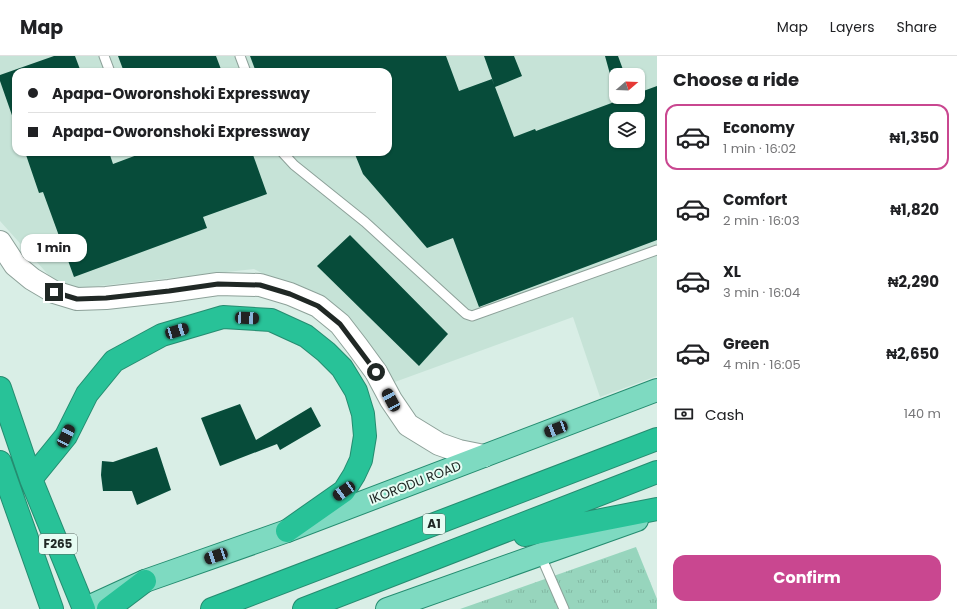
<!DOCTYPE html>
<meta charset="utf-8">
<style>
body{margin:0;font-family:Poppins,sans-serif;background:#f6f6f6;color:#202124;height:100vh;display:flex;flex-direction:column;font-size:15px;white-space:nowrap}
*{box-sizing:border-box;margin:0}
p{font-size:13px;color:#757577}
.icon{flex:none;width:22px;height:22px;fill:none;stroke:currentColor;stroke-width:2;stroke-linecap:round;stroke-linejoin:round}
.map{position:relative;flex:1;overflow:hidden}
.side{display:flex;flex-direction:column;background:#fff;width:300px}
.side>*{flex:none}
.banner{position:absolute;left:12px;top:12px;width:380px;height:88px;border-radius:12px;box-shadow:0 1px 3px #0004;display:grid;align-content:center;height:88px;padding:0 16px;background:#fff}
.needle{width:26px;rotate:71deg}
.tools{position:absolute;left:609px;top:12px;display:grid;gap:8px}
.tools a{display:grid;place-items:center;width:36px;height:36px;border-radius:8px;background:#fff;box-shadow:0 1px 3px #0004;font-size:20px}
.end{position:absolute;width:18px;height:18px;margin:-9px;border:5px solid #202825;background:#fff;box-shadow:0 0 0 2px #fff}
.from{border-radius:50%}
.bubble{position:absolute;height:28px;border-radius:12px;background:#fff;box-shadow:0 1px 3px #0004;font-size:13px;font-weight:700;line-height:28px;text-align:center}
.car{position:absolute;width:12px;height:24px;margin:-12px -6px;border-radius:5px;box-shadow:0 0 3px 1px #0007;background:linear-gradient(#222 24%,#8ab4d8 0 40%,#222 0 76%,#8ab4d8 0 86%,#222 0)}
.banner b{display:flex;align-items:center;gap:14px;height:38px;font-size:15px}
.banner b+b{border-top:1px solid #e0e0e0}
.banner i{width:10px;height:10px;background:#202124}
ul{padding:0;list-style:none}
li{display:flex;align-items:center;gap:12px;height:66px;margin:0 8px 6px;padding:0 8px;border:2px solid transparent;border-radius:12px}
li div{flex:1}
li b{display:block;font-size:15px}
li em{font-style:normal;font-weight:700}
li.active{border-color:#c94790}
li>.icon{width:36px;height:36px;stroke-width:1.5}
h2{padding:0 16px;font-size:18px;line-height:48px}
.pay{display:flex;align-items:center;gap:10px;height:44px;padding:0 16px;font-size:15px}
.pay p{margin-inline-start:auto}
.action{display:flex;gap:8px;margin-top:auto;padding:8px 16px}
.action a{flex:1;height:46px;border-radius:12px;background:#c94790;color:#fff;font-size:16px;font-weight:700;line-height:46px;text-align:center}
header{display:flex;align-items:center;gap:24px;box-sizing:border-box;height:56px;padding:0 20px;background:#fff;border-bottom:1px solid #e0e0e0}
header strong{font-size:19px}
nav{display:flex;gap:22px;margin-inline-start:auto;font-size:14px}
main{display:flex;flex:1;min-height:0}
.map>svg:first-child{display:block}
.built{fill:#c6e3d7;fill-rule:evenodd}
.grass{fill:url(#grass-tufts)}
.building{fill:#074c3a;fill-rule:evenodd}
.lines{fill:none;stroke-linecap:round;stroke-linejoin:round}
.service-casing{stroke:#8da199;stroke-width:11}
.secondary-casing{stroke:#8da199;stroke-width:24}
.primary-casing{stroke:#258c70;stroke-width:24}
.motorway-casing{stroke:#258c70;stroke-width:24}
.service{stroke:#fff;stroke-width:9}
.secondary{stroke:#fff;stroke-width:22}
.primary{stroke:#7edac1;stroke-width:22}
.motorway{stroke:#28c298;stroke-width:22}
.route{stroke:#202825;stroke-width:5}
.labels{text-anchor:middle;stroke-width:4;stroke-linejoin:round;paint-order:stroke}
.shield{fill:#e6fcf3;stroke:#5b6863;stroke-width:1}
.shield-label{font-size:12px;font-weight:bold;fill:#202825}
.street-label{font-size:13px;fill:#202825;stroke:#e6fcf3}
</style>
<header>
<strong>Map</strong>
<nav><a>Map</a><a>Layers</a><a>Share</a></nav>
</header>
<main>
<div class="map">
<svg width="657" height="553" viewBox="0 0 657 553">
<defs>
<pattern id="grass-tufts" width="24" height="20" patternUnits="userSpaceOnUse"><rect width="24" height="20" fill="#97d5bd"/><path d="M3 7l-1-3M5 7V3M7 7l1-3M15 17l-1-3M17 17v-4M19 17l1-3" fill="none" stroke="#82b7a2"/></pattern>
</defs>
<rect width="100%" height="100%" fill="#d9eee6"/>
<path class="built" d="M 0,0 L 657,0 L 657,320 L 600,341 L 573,261 L 392,327 L 316,245 L 254,213 L 62,234 L 0,165 ZM 16,16 L 388,16 L 388,96 L 16,96 ZM 616,19 L 638,19 L 638,41 L 616,41 ZM 616,63 L 638,63 L 638,85 L 616,85 Z"/>
<path class="grass" d="M 636,491 L 657,543 L 657,553 L 460,553 Z"/>
<path class="building" d="M 54,0 L 75,0 L 81,16 L 16,16 L 16,64 L 14,65 L 0,25 L 0,19 Z
M 118,0 L 216,0 L 222,16 L 124,16 Z
M 250,0 L 446,0 L 459,35 L 492,23 L 514,81 L 535,73 L 536,75 L 617,45 L 616,41 L 638,41 L 638,37 L 657,30 L 657,184 L 479,251 L 453,182 L 427,192 L 363,118 L 354,96 L 388,96 L 388,16 L 256,16 ZM 616,63 L 638,63 L 638,85 L 616,85 Z
M 484,0 L 514,0 L 522,20 L 495,31 Z
M 605,0 L 618,0 L 625,19 L 616,19 L 616,40 Z
M 25,96 L 109,96 L 113,108 L 145,96 L 252,96 L 267,138 L 203,161 L 207,172 L 74,221 L 43,136 L 39,137 Z
M 350,179 L 448,278 L 419,310 L 317,210 Z
M 240,348 L 256,384 L 311,351 L 321,370 L 280,394 L 277,388 L 220,410 L 201,362 Z
M 157,391 L 171,434 L 137,449 L 132,435 L 103,435 L 101,419 L 102,405 L 113,406 Z"/>
<g class="lines">
<g class="service-casing">
<path id="service" d="M 104,0 L 110,16
M 240,0 L 246,16
M 282,96 L 294,109 L 365,166 L 466,258 L 472,260 L 657,194
M 540,498 L 564,553"/>
</g>
<g class="secondary-casing">
<path id="secondary" d="M 0,186 L 15,209 L 32,223 L 54,236 L 77,243 L 106,242 L 169,235 L 218,228 L 260,229 L 290,238 L 318,250 L 340,268 L 357,290 L 376,316 L 391,344 L 408,369 L 439,388 L 459,395 L 484,400"/>
</g>
<g class="primary-casing">
<path id="primary" d="M 84,553 L 145,525 L 287,475 L 657,334
M 387,553 L 637,464"/>
</g>
<g class="motorway-casing">
<path id="motorway" d="M 0,332 L 31,423 L 84,553
M 0,406 L 52,553
M 31,423 L 66,380 L 87,338 L 114,305 L 162,279 L 223,261 L 271,264 L 306,280 L 326,296 L 342,312 L 356,335 L 363,358 L 365,380 L 361,404 L 354,419 L 344,435 L 287,475
M 525,479 L 657,453
M 108,553 L 145,525
M 212,553 L 657,383
M 304,553 L 657,416"/>
</g>
<use href="#service" class="service"/>
<use href="#secondary" class="secondary"/>
<use href="#primary" class="primary"/>
<use href="#motorway" class="motorway"/>
</g>
<g class="lines">
<path class="route" d="M 54,236 L 77,243 L 106,242 L 169,235 L 218,228 L 260,229 L 290,238 L 318,250 L 340,268 L 376,316"/>
</g>
<g class="labels">
<g class="shield">
<rect x="423" y="458" width="22" height="20" rx="3"/>
<rect x="39" y="478" width="38" height="20" rx="3"/>
</g>
<g class="shield-label">
<text x="434" y="472">A1</text>
<text x="58" y="492">F265</text>
</g>
<g class="street-label">
<text transform="translate(415 426) rotate(-21)" y="5">IKORODU ROAD</text>
</g>
</g>
</svg>
<div class="tools">
<a><svg class="needle" viewBox="-14 -14 28 28"><path d="M0-13l5 13h-10z" fill="#e53935"/><path d="M0 13l5-13h-10z" fill="#757577"/></svg></a>
<a><svg class="icon" aria-label="layers" viewBox="0 0 24 24"><path d="M12 4l9 5-9 5-9-5zM3 14l9 5 9-5"/></svg></a>
</div>
<i class="end from" style="left:376px;top:316px"></i>
<i class="end" style="left:54px;top:236px"></i>
<div class="bubble" style="left:21px;top:178px;width:66px">1 min</div>
<i class="car" style="left:247px;top:262px;rotate:93deg"></i>
<i class="car" style="left:177px;top:275px;rotate:73deg"></i>
<i class="car" style="left:391px;top:344px;rotate:332deg"></i>
<i class="car" style="left:556px;top:373px;rotate:249deg"></i>
<i class="car" style="left:66px;top:380px;rotate:26deg"></i>
<i class="car" style="left:344px;top:435px;rotate:235deg"></i>
<i class="car" style="left:216px;top:500px;rotate:251deg"></i>
<div class="banner">
<b><i class="from"></i>Apapa-Oworonshoki Expressway</b>
<b><i></i>Apapa-Oworonshoki Expressway</b>
</div>
</div>
<section class="side">
<h2>Choose a ride</h2>
<ul>
<li class="active"><svg class="icon" aria-label="car" viewBox="0 0 24 24"><path d="M5 17H2v-5l4-1 3-4h7l3 4 3 1v5h-3M9 17h6M6 11h13"/><circle cx="7" cy="17" r="2"/><circle cx="17" cy="17" r="2"/></svg><div><b>Economy</b><p>1 min · 16:02</p></div><em>₦1,350</em></li>
<li><svg class="icon" aria-label="car" viewBox="0 0 24 24"><path d="M5 17H2v-5l4-1 3-4h7l3 4 3 1v5h-3M9 17h6M6 11h13"/><circle cx="7" cy="17" r="2"/><circle cx="17" cy="17" r="2"/></svg><div><b>Comfort</b><p>2 min · 16:03</p></div><em>₦1,820</em></li>
<li><svg class="icon" aria-label="car" viewBox="0 0 24 24"><path d="M5 17H2v-5l4-1 3-4h7l3 4 3 1v5h-3M9 17h6M6 11h13"/><circle cx="7" cy="17" r="2"/><circle cx="17" cy="17" r="2"/></svg><div><b>XL</b><p>3 min · 16:04</p></div><em>₦2,290</em></li>
<li><svg class="icon" aria-label="car" viewBox="0 0 24 24"><path d="M5 17H2v-5l4-1 3-4h7l3 4 3 1v5h-3M9 17h6M6 11h13"/><circle cx="7" cy="17" r="2"/><circle cx="17" cy="17" r="2"/></svg><div><b>Green</b><p>4 min · 16:05</p></div><em>₦2,650</em></li>
</ul>
<div class="pay"><svg class="icon" aria-label="cash" viewBox="0 0 24 24"><path d="M3 7h18v10H3z"/><circle cx="12" cy="12" r="2"/></svg>Cash<p>140 m</p></div>
<div class="action"><a>Confirm</a></div>
</section>
</main>
